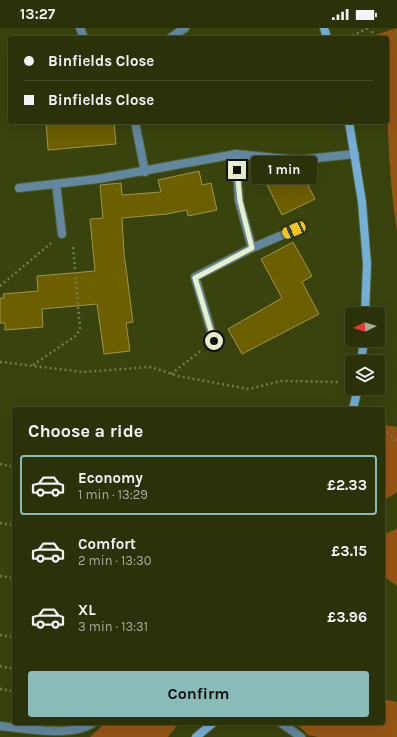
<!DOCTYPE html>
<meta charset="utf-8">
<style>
body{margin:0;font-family:Karla,sans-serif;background:#373e18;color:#f1f3f6;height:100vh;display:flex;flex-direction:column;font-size:15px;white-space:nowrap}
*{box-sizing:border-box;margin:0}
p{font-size:13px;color:#a6aa9c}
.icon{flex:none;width:22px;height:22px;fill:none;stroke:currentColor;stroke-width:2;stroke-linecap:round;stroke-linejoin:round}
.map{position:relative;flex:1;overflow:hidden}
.panel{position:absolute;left:12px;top:379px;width:373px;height:318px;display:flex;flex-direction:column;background:#2b320a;border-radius:4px;box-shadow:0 4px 16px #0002,0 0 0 1px #474d2b}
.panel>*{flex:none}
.hud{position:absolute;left:8px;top:8px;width:381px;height:88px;border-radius:4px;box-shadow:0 4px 16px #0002,0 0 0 1px #474d2b;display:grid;align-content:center;height:88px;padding:0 16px;background:#2b320a}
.needle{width:26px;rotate:265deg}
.controls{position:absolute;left:345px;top:279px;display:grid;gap:8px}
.controls a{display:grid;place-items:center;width:40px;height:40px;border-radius:4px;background:#2b320a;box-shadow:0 4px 16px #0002,0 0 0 1px #474d2b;font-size:20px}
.end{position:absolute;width:18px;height:18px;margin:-9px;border:5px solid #e7f0cd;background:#111;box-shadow:0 0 0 2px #111}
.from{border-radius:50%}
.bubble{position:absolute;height:28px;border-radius:4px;background:#2b320a;box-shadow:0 4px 16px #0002,0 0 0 1px #474d2b;font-size:13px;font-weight:700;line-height:28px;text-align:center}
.car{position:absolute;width:12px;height:24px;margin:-12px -6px;border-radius:5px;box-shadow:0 0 3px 1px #0007;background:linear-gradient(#f5c518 24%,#345 0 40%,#f5c518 0 76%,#345 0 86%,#f5c518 0)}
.hud b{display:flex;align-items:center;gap:14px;height:38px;font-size:15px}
.hud b+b{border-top:1px solid #474d2b}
.hud i{width:10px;height:10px;background:#f1f3f6}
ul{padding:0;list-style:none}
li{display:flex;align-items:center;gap:12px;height:60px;margin:0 8px 6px;padding:0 8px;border:2px solid transparent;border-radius:4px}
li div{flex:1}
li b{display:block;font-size:15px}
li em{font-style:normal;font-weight:700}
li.selected{border-color:#8bbbb9}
li>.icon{width:36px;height:36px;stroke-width:1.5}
h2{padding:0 16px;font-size:18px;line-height:48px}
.action{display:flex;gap:8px;margin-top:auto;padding:8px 16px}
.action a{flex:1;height:46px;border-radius:4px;background:#8bbbb9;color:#111;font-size:16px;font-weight:700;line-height:46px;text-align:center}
.status{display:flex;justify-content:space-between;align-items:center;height:28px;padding:0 20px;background:#2b320a;direction:ltr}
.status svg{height:11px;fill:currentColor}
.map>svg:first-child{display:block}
.green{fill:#955514}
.building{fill:#6c5f00;stroke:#a0944a}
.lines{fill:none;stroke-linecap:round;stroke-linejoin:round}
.lane-casing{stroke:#555f2c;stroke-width:10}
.street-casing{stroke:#555f2c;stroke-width:10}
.secondary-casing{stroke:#555f2c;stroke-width:10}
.path{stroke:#737c4d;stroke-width:2.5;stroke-dasharray:2 3;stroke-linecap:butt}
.lane{stroke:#6287a1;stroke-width:8}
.street{stroke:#6287a1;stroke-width:8}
.secondary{stroke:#74afd8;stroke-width:8}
.route{stroke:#e7f0cd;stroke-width:5}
</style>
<div class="status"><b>13:27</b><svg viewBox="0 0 49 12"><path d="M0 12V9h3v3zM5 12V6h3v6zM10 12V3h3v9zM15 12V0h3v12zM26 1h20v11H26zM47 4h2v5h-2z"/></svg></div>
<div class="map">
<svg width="397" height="709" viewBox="0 0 397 709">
<rect width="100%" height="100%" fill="#39430d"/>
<path class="green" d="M 397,0 L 397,204 C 387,140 387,75 387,10 L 366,10 Z
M 385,397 L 397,399 L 397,464 L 383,473 L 383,402 Z
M 397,501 L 397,558 L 383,548 L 383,503 L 386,505 Z
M 383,671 L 397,674 L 397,709 L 318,709 L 308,707 L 296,695 L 383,695 Z
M 110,695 L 179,695 L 168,709 L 90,709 L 103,697 Z"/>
<path class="building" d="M 46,94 L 114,94 L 116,116 L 48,122 Z
M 300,141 L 315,171 L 282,187 L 267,157 Z
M 199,143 L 202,157 L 211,155 L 217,182 L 188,188 L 187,182 L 167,186 L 122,190 L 124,225 L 133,294 L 126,295 L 130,323 L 104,326 L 97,276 L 42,281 L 43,299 L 5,302 L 5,295 L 0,295 L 0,270 L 4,270 L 3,266 L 38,263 L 37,248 L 95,243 L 90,191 L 103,190 L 100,157 L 121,155 L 122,167 L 161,164 L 158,152 Z
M 293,214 L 312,248 L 302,254 L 319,286 L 242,326 L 228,301 L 282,270 L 261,231 Z"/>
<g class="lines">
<g class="lane-casing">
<path id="lane" d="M 281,695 L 301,709
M 0,698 C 27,701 72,709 93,695"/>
</g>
<g class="street-casing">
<path id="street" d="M 80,0 L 84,10
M 170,10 L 185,0
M 135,94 L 145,144
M 236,126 L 239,173 L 252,220
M 56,156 L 62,206
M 19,160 L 98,151 L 236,126 L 297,132 L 355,126
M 214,313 L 195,249 L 252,220 L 294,202"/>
</g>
<g class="secondary-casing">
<path id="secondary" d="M 324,0 L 327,10
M 349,94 L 362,174 L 367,236 L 365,286
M 361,334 L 364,312
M 353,381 L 358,360
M 196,709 L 213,695"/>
</g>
<path class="path" d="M 348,10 L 368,0
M 372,10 L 373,0
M 0,258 L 51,215
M 0,334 L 83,344 L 151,339 L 178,348 L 249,361 L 281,353 L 340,354
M 33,337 L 77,307 L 80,300 L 73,217
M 171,346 L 202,322
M 383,402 L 397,413
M 0,436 L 14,439
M 0,495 L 14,497
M 0,548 L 14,550
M 0,607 L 14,609
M 0,638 L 14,641
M 0,661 L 14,663"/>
<use href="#lane" class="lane"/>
<use href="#street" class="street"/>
<use href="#secondary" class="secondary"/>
</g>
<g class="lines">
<path class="route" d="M 214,313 L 195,250 L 252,220 L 240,173 L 237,142"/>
</g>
</svg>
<div class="controls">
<a><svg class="needle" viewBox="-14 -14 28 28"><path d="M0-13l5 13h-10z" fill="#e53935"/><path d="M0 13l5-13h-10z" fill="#a6aa9c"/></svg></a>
<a><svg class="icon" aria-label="layers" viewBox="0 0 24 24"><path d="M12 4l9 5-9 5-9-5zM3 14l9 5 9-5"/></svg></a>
</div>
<i class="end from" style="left:214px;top:313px"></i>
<i class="end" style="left:237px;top:142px"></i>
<div class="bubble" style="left:251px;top:128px;width:66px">1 min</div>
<i class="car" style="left:294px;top:202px;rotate:246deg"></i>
<div class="hud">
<b><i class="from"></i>Binfields Close</b>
<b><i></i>Binfields Close</b>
</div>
<section class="panel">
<h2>Choose a ride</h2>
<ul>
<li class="selected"><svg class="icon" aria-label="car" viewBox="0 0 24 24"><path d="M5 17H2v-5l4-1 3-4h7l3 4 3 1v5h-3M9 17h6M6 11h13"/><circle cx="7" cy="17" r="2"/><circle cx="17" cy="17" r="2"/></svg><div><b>Economy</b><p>1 min · 13:29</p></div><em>£2.33</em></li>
<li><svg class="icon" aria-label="car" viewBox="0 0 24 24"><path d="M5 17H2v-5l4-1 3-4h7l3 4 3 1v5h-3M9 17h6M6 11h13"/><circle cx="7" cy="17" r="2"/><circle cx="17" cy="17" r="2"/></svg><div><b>Comfort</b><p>2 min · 13:30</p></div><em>£3.15</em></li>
<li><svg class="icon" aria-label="car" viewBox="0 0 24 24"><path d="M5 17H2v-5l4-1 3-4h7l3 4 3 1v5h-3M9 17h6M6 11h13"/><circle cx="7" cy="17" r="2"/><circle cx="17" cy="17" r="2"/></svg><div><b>XL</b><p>3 min · 13:31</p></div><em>£3.96</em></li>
</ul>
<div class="action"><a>Confirm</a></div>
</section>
</div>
